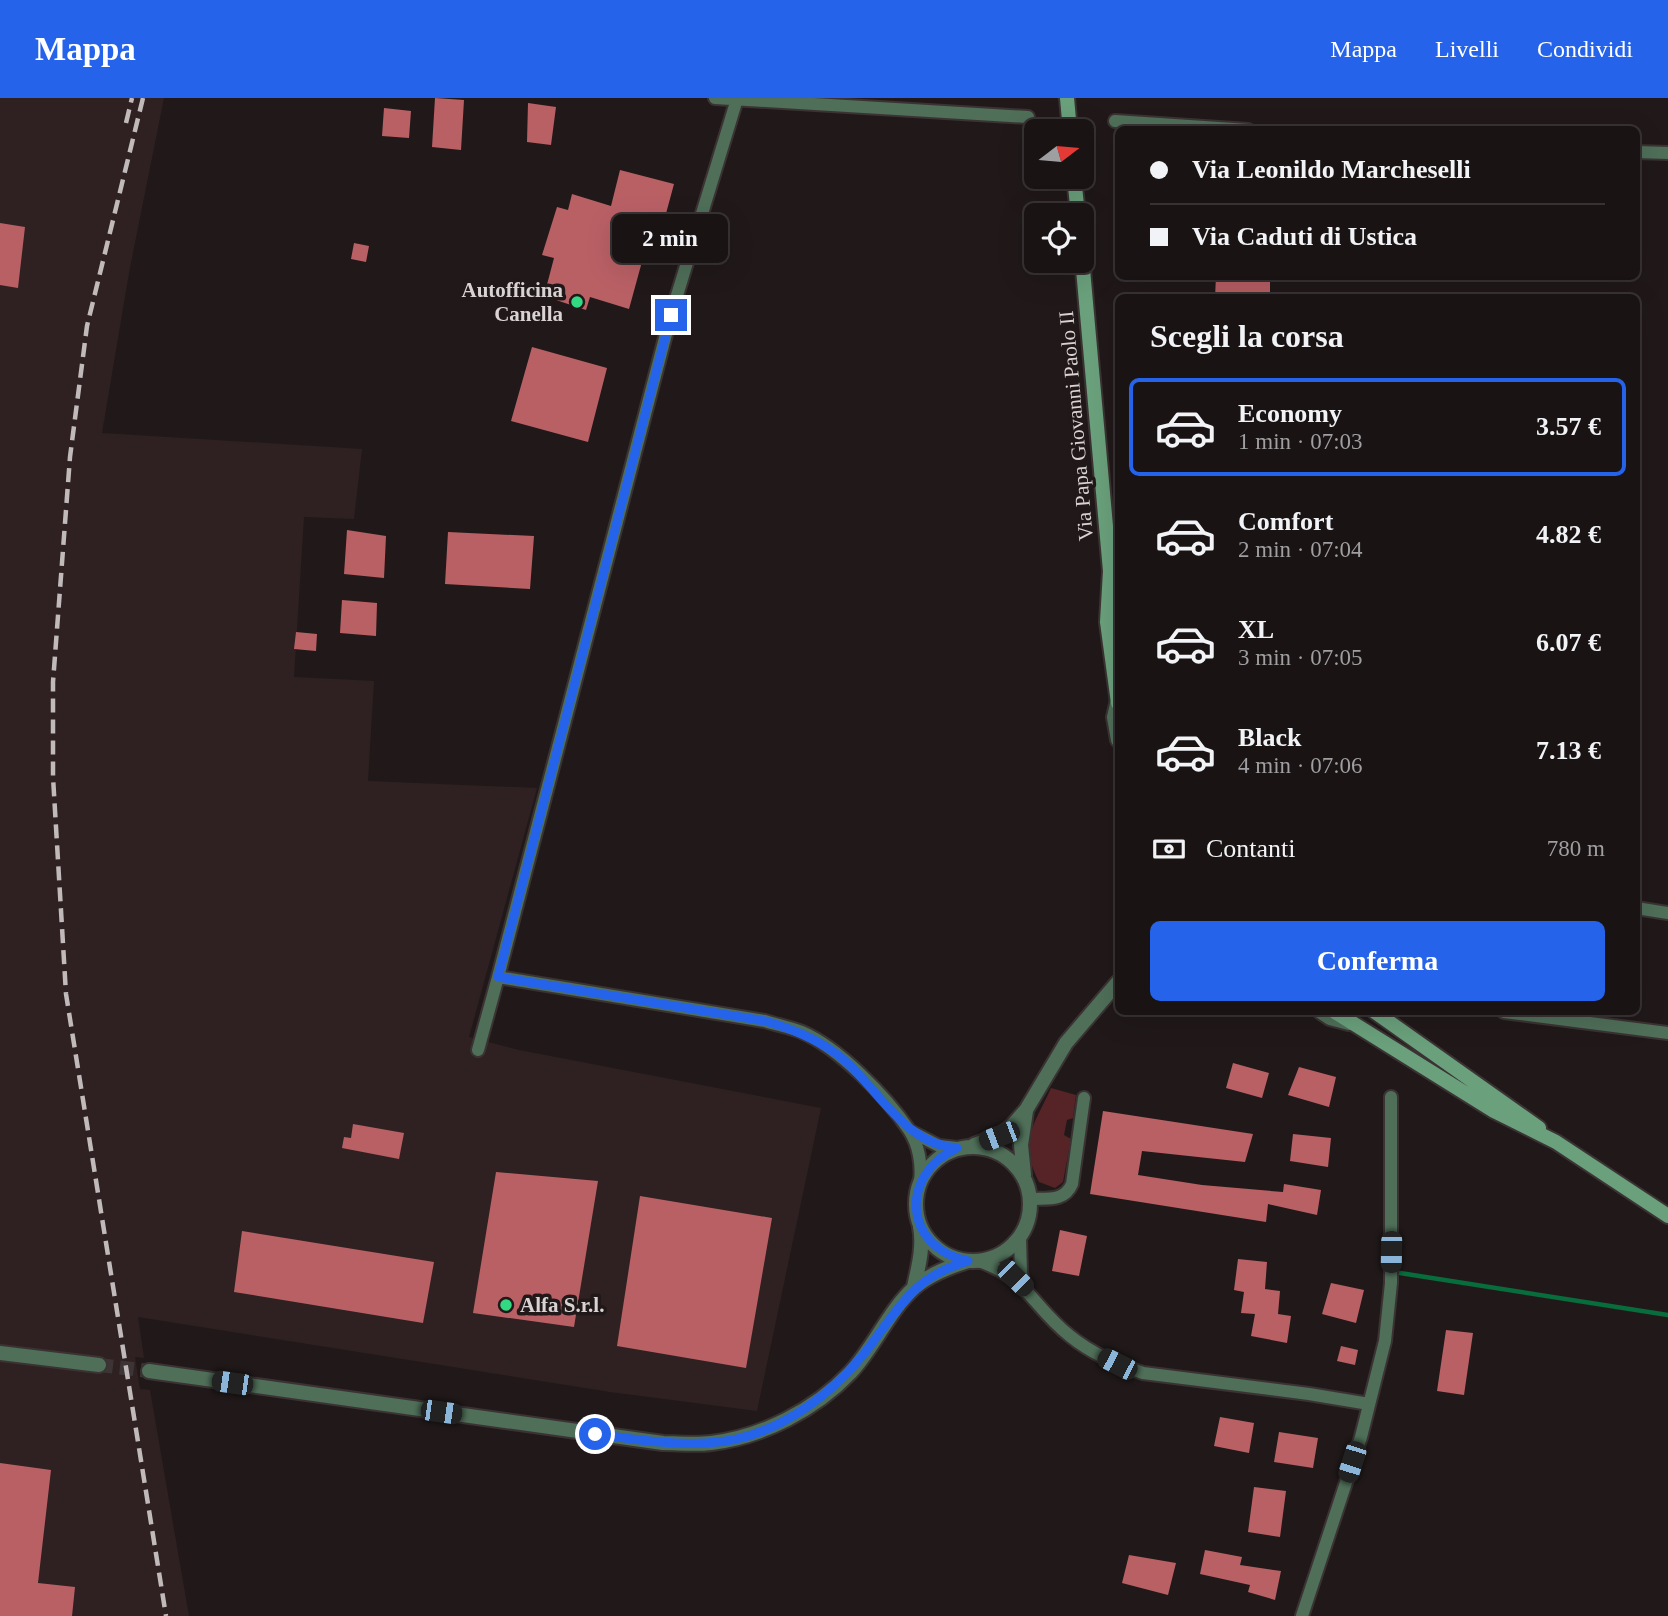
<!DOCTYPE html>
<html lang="it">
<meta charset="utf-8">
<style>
body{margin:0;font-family:"Times New Roman",serif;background:#262021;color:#f1f3f6;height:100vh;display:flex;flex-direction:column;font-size:26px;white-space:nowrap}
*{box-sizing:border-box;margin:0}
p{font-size:23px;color:#9f9ea0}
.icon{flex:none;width:38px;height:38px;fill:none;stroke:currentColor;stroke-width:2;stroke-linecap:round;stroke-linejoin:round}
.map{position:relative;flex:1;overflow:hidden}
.drawer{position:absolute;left:1115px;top:196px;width:525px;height:721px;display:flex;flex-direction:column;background:#191313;border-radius:10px;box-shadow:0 7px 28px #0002,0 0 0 2px #373233}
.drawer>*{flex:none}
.guide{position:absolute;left:1115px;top:28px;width:525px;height:154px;border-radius:10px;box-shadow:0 7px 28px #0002,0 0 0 2px #373233;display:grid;align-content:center;height:154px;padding:0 35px;background:#191313}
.needle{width:46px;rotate:74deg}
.tools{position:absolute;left:1024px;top:21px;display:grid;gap:14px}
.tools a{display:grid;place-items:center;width:70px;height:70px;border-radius:10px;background:#191313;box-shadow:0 7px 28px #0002,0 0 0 2px #373233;font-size:35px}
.end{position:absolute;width:32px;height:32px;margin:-16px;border:9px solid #2563eb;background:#fff;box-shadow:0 0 0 4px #fff}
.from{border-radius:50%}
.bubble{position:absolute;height:49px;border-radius:10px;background:#191313;box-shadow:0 7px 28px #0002,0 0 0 2px #373233;font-size:23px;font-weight:700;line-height:49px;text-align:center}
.car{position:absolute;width:21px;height:42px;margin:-21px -10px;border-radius:9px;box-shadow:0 0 5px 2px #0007;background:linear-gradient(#222 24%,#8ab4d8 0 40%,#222 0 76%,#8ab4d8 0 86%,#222 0)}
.guide b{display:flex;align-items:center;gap:24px;height:66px;font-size:26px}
.guide b+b{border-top:2px solid #373233}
.guide i{width:18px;height:18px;background:#f1f3f6}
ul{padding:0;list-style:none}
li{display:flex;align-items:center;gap:21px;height:98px;margin:0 14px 10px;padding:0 21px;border:4px solid transparent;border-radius:10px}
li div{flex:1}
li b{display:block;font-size:26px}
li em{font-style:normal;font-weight:700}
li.selected{border-color:#2563eb}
li>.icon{width:63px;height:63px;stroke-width:1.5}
h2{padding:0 35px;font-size:32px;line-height:84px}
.pay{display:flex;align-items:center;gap:18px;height:77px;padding:0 35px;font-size:26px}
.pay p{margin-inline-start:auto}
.primary-button{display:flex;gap:14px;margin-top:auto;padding:14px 35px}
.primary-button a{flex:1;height:80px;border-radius:10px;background:#2563eb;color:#fff;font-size:28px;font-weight:700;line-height:80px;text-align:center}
header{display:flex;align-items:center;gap:42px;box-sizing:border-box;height:98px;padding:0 35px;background:#2563eb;color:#fff}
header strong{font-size:33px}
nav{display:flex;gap:38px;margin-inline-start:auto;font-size:24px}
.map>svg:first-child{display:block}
.built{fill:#2f2122}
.green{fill:#562327}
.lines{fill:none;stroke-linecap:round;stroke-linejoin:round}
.stream{stroke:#086d3d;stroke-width:4.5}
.building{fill:#b96065}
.tertiary-tunnel{stroke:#3d3535;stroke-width:14;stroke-dasharray:14 7;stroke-linecap:butt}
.minor-casing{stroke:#3b3333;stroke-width:16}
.tertiary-casing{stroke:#3b3333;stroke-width:18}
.secondary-casing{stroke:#3b3333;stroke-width:18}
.minor{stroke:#4f6f59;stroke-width:12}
.tertiary{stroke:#4f6f59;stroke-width:14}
.secondary{stroke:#6aa07c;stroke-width:14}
.rail{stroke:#c1baba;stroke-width:4.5;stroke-dasharray:14 7;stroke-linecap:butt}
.route{stroke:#2563eb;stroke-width:9}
.poi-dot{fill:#33d882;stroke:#211919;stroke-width:2.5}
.labels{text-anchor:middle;stroke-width:7;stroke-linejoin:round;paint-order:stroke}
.poi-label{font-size:21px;font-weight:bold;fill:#d9d3d3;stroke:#211919;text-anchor:end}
.street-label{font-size:21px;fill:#d9d3d3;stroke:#211919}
</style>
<header>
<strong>Mappa</strong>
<nav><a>Mappa</a><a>Livelli</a><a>Condividi</a></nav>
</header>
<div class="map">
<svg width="1668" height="1518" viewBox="0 0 1668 1518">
<rect width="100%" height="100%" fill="#211919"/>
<path class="built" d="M 0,0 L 164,0 L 129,175 L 102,335 L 362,351 L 354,421 L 304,419 L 294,579 L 374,583 L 368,683 L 537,690 L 469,939 L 519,952 L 821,1010 L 757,1313 L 610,1294 L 138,1219 L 144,1260 L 135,1259 L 140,1291 L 150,1292 L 189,1518 L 0,1518 Z"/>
<path class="green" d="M 1051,990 L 1076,997 L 1073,1020 L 1067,1022 L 1064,1037 L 1071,1041 L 1063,1084 L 1055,1090 L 1039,1084 C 1018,1042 1033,1030 1051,990 Z"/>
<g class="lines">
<path class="stream" d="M 1400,1175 L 1668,1217"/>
</g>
<path class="building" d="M 435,0 L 464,2 L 461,52 L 432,49 Z
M 528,5 L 556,9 L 551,47 L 527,44 Z
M 384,10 L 411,13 L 409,40 L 382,38 Z
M 620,72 L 674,86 L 664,123 L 654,120 L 629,211 L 590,199 L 586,212 L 544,198 L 554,160 L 542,157 L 557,109 L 568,112 L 572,96 L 611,108 Z
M 0,125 L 25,129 L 18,190 L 0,187 Z
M 354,145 L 369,148 L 366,164 L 351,161 Z
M 1216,178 L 1270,178 L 1270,200 L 1215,200 Z
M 532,249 L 607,270 L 588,344 L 511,323 Z
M 347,432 L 386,438 L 384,480 L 344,476 Z
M 448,434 L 534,438 L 530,491 L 445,486 Z
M 342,502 L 377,505 L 376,538 L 340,535 Z
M 296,534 L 317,536 L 316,553 L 294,551 Z
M 1233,965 L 1269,975 L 1262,1000 L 1226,990 Z
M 1299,969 L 1336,979 L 1329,1009 L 1288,997 Z
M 1103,1013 L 1253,1036 L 1245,1064 L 1142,1053 L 1138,1077 L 1202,1087 L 1283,1094 L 1284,1086 L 1321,1092 L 1317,1117 L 1268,1106 L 1266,1124 L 1090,1096 Z
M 353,1026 L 404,1035 L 399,1061 L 342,1050 L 344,1039 L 351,1040 Z
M 1293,1036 L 1331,1040 L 1328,1069 L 1290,1063 Z
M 496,1074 L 598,1083 L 574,1229 L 473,1215 Z
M 640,1098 L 772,1120 L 746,1270 L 617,1248 Z
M 1060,1132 L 1087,1138 L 1079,1178 L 1052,1173 Z
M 242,1133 L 434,1164 L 423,1225 L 234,1194 Z
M 1238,1161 L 1267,1164 L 1265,1191 L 1280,1193 L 1278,1216 L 1291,1218 L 1287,1245 L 1251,1238 L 1255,1216 L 1241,1215 L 1244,1194 L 1234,1192 Z
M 1331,1185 L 1364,1192 L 1356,1225 L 1322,1216 Z
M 1446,1232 L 1473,1235 L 1464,1297 L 1437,1293 Z
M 1341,1248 L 1358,1252 L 1355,1267 L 1337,1263 Z
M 1220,1319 L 1254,1325 L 1249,1355 L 1214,1348 Z
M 1279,1334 L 1318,1340 L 1313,1370 L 1274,1364 Z
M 0,1365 L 51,1372 L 38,1485 L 75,1489 L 72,1518 L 0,1518 Z
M 1254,1389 L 1286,1393 L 1280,1439 L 1248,1434 Z
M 1205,1452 L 1242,1459 L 1240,1467 L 1281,1473 L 1275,1502 L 1248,1494 L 1250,1487 L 1200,1476 Z
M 1129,1457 L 1176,1465 L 1168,1497 L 1122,1485 Z"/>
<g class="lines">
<path class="tertiary-tunnel" d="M 99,1267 L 149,1273"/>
<g class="minor-casing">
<path id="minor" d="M 715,0 L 1028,19
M 737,1 L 671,217 L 498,879 L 765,923 C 777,927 790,929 802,934 C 839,950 886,998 909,1032 C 919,1047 922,1067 920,1084
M 1115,23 L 1248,32
M 1636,54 L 1668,55
M 1636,810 L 1668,815
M 1504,914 L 1668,935
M 478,952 L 498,879
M 910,1033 L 939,1048 L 957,1050
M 1030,1101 C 1048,1100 1064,1104 1072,1086 L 1084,1000
M 1020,1139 L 1021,1175 L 1025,1191
M 979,1163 C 1028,1180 1033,1209 1070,1238 C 1092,1256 1117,1266 1143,1275 L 1309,1296 L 1369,1306
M 1302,1518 L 1361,1339 L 1385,1243 L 1391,1185 L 1391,999"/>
</g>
<g class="tertiary-casing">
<path id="tertiary" d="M 1118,602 L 1114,619 L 1118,642
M 1321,914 L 1330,920 L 1349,925
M 974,1047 L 999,1038 L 1011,1029 L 1026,1012 L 1066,945 L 1118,884
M916 1106a57 57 0 1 1 114 0a57 57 0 1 1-114 0Z
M 1024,1077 L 1021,1047 L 1026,1013
M 914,1189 C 918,1170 924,1149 920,1129
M 0,1255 L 99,1267
M 149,1273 L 663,1345 C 678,1345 695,1347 711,1345 C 762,1339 815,1312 851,1274 C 875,1248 889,1212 915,1189 C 930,1176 949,1169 968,1163"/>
</g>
<g class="secondary-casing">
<path id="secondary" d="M 1067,0 L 1070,33
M 1074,79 L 1078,117
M 1082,160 L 1110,473 L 1107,524 L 1118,605
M 1113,506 L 1118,530
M 1335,914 L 1494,1013 L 1556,1044 L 1668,1118
M 1375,914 L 1539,1030"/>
</g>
<use href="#minor" class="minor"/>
<use href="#tertiary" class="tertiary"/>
<use href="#secondary" class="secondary"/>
<path class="rail" d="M 143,0 L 87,228 L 70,359 L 53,584 L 53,679 L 66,896 L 166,1518
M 126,25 L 132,0"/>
</g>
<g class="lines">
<path class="route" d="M 595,1336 C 632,1341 669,1347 706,1345 C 772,1343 832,1298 870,1248 C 902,1206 914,1179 968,1163 C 903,1149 899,1077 957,1050 C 902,1046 878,988 838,957 C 815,940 792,931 765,923 L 498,879 L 671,217"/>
</g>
<g class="poi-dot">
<circle cx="577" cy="204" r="7"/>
<circle cx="506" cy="1207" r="7"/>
</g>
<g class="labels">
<g class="poi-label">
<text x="563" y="199">Autofficina<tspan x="563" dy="24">Canella</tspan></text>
<text x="520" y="1214" text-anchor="start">Alfa S.r.l.</text>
</g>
<g class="street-label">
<text transform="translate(1076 328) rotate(-95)" y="7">Via Papa Giovanni Paolo II</text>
</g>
</g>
</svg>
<div class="tools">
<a><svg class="needle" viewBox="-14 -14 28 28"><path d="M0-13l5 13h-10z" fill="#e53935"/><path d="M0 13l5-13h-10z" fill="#9f9ea0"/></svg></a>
<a><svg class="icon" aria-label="locate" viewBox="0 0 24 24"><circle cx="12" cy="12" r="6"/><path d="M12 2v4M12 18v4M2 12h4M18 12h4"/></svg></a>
</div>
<i class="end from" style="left:595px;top:1336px"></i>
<i class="end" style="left:671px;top:217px"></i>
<div class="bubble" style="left:612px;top:116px;width:116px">2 min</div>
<i class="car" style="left:999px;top:1038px;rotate:249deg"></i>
<i class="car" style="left:1391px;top:1154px;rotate:181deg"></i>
<i class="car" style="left:1015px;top:1180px;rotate:135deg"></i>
<i class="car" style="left:1117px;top:1266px;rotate:297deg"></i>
<i class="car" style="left:232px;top:1285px;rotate:278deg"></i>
<i class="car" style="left:441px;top:1314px;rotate:98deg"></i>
<i class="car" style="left:1352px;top:1364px;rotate:198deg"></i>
<div class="guide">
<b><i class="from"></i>Via Leonildo Marcheselli</b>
<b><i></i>Via Caduti di Ustica</b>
</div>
<section class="drawer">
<h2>Scegli la corsa</h2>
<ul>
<li class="selected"><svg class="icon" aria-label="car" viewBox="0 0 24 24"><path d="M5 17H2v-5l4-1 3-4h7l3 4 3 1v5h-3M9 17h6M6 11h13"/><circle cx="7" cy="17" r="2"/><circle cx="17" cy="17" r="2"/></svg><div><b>Economy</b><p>1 min · 07:03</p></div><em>3.57 €</em></li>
<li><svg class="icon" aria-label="car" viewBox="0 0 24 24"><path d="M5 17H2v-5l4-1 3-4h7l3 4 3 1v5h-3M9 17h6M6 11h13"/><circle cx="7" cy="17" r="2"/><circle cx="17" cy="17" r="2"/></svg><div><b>Comfort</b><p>2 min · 07:04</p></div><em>4.82 €</em></li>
<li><svg class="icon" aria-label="car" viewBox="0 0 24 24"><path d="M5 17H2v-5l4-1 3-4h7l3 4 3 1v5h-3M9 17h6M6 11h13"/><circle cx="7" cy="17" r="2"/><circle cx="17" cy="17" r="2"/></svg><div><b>XL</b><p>3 min · 07:05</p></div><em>6.07 €</em></li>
<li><svg class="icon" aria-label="car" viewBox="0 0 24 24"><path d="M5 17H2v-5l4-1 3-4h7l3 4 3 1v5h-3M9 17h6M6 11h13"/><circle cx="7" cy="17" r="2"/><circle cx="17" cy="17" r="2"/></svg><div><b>Black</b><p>4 min · 07:06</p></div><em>7.13 €</em></li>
</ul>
<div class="pay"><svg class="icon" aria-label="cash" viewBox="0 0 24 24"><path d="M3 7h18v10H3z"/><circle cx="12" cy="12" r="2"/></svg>Contanti<p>780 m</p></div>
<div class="primary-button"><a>Conferma</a></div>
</section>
</div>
